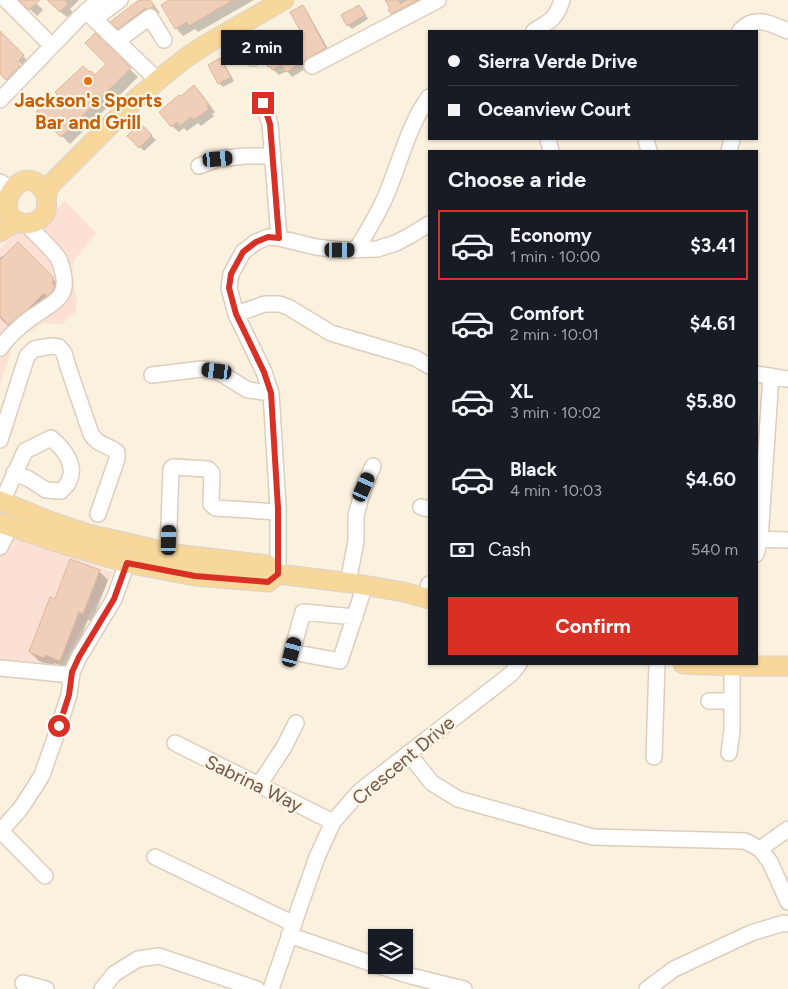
<!DOCTYPE html>
<meta charset="utf-8">
<style>
body{margin:0;font-family:Figtree,sans-serif;background:#242831;color:#f1f3f6;height:100vh;display:flex;flex-direction:column;font-size:19px;white-space:nowrap}
*{box-sizing:border-box;margin:0}
p{font-size:16px;color:#9ea1a6}
.icon{flex:none;width:28px;height:28px;fill:none;stroke:currentColor;stroke-width:2;stroke-linecap:round;stroke-linejoin:round}
.map{position:relative;flex:1;overflow:hidden}
.panel{position:absolute;left:428px;top:150px;width:330px;height:515px;display:flex;flex-direction:column;background:#171b24;border-radius:0px;box-shadow:0 1px 4px #0004}
.panel>*{flex:none}
.guide{position:absolute;left:428px;top:30px;width:330px;height:110px;border-radius:0px;box-shadow:0 1px 4px #0004;display:grid;align-content:center;height:110px;padding:0 20px;background:#171b24}
.fabs{position:absolute;left:368px;top:929px;display:grid;gap:10px}
.fabs a{display:grid;place-items:center;width:45px;height:45px;border-radius:0px;background:#171b24;box-shadow:0 1px 4px #0004;font-size:25px}
.end{position:absolute;width:22px;height:22px;margin:-11px;border:6px solid #d93025;background:#fff;box-shadow:0 0 0 2px #fff}
.from{border-radius:50%}
.bubble{position:absolute;height:35px;border-radius:0px;background:#171b24;box-shadow:0 1px 4px #0004;font-size:16px;font-weight:700;line-height:35px;text-align:center}
.car{position:absolute;width:15px;height:30px;margin:-15px -8px;border-radius:6px;box-shadow:0 0 4px 1px #0007;background:linear-gradient(#222 24%,#8ab4d8 0 40%,#222 0 76%,#8ab4d8 0 86%,#222 0)}
.guide b{display:flex;align-items:center;gap:18px;height:48px;font-size:19px}
.guide b+b{border-top:1px solid #363941}
.guide i{width:12px;height:12px;background:#f1f3f6}
ul{padding:0;list-style:none}
li{display:flex;align-items:center;gap:15px;height:70px;margin:0 10px 8px;padding:0 10px;border:2px solid transparent;border-radius:0px}
li div{flex:1}
li b{display:block;font-size:19px}
li em{font-style:normal;font-weight:700}
li.on{border-color:#d93025}
li>.icon{width:45px;height:45px;stroke-width:1.5}
h2{padding:0 20px;font-size:22px;line-height:60px}
.pay{display:flex;align-items:center;gap:12px;height:55px;padding:0 20px;font-size:19px}
.pay p{margin-inline-start:auto}
.cta{display:flex;gap:10px;margin-top:auto;padding:10px 20px}
.cta a{flex:1;height:58px;border-radius:0px;background:#d93025;color:#fff;font-size:20px;font-weight:700;line-height:58px;text-align:center}
.map>svg:first-child{display:block}
.commercial{fill:#fbe0d3}
.shadow{fill:#0003}
.building{fill:#efcfb9;stroke:#e0b69a}
.lines{fill:none;stroke-linecap:round;stroke-linejoin:round}
.minor-casing{stroke:#decdbc;stroke-width:18}
.major-casing{stroke:#dad3d0;stroke-width:21}
.minor{stroke:#fff;stroke-width:15}
.major{stroke:#f7d79a;stroke-width:19}
.route{stroke:#d93025;stroke-width:6}
.food-dot{fill:#e8710a;stroke:#fef5e5;stroke-width:2}
.labels{text-anchor:middle;stroke-width:4.5;stroke-linejoin:round;paint-order:stroke}
.food-label{font-size:19px;font-weight:bold;fill:#c56008;stroke:#fef5e5}
.street-label{font-size:19px;fill:#6f5749;stroke:#fef5e5}
</style>
<div class="map">
<svg width="788" height="989" viewBox="0 0 788 989">
<rect width="100%" height="100%" fill="#fbf1df"/>
<path class="commercial" d="M 65,201 L 96,233 L 73,262 L 72,275 L 77,300 L 75,312 L 62,324 L 43,323 L 14,342 L 0,385 L 0,249 L 17,232 L 26,231 L 46,220 Z
M 0,529 L 36,544 L 113,572 L 110,579 L 55,676 L 0,676 Z"/>
<path class="shadow" d="M 21,0 L 33,0 L 43,10 L 37,16 Z
M 48,0 L 79,0 L 70,9 L 73,12 L 67,17 L 64,14 L 64,15 Z
M 141,0 L 150,0 L 160,13 L 151,16 L 125,35 L 112,22 Z
M 172,0 L 254,0 L 198,32 L 195,29 L 183,36 L 176,28 Z
M 386,0 L 424,0 L 395,17 L 392,13 L 392,10 Z
M 359,6 L 363,10 L 368,19 L 352,29 L 348,25 Z
M 303,7 L 308,13 L 331,54 L 292,77 L 287,71 L 279,75 L 269,66 L 261,31 L 267,37 L 277,55 L 306,39 Z
M 2,35 L 29,62 L 24,67 L 17,60 L 15,62 L 25,72 L 13,85 L 0,73 L 0,37 Z
M 95,35 L 138,77 L 70,144 L 38,112 L 95,77 L 108,64 Z
M 220,59 L 224,63 L 234,81 L 223,87 L 219,83 Z
M 194,87 L 201,93 L 215,112 L 212,114 L 214,116 L 201,126 L 198,123 L 187,131 L 184,128 L 179,132 L 172,126 L 181,98 Z
M 143,127 L 156,140 L 144,151 L 129,136 L 139,131 Z
M 18,244 L 61,287 L 11,329 L 0,318 L 0,258 L 2,256 L 4,258 Z
M 99,571 L 108,580 L 92,622 L 88,620 L 69,669 L 54,663 L 53,666 L 39,661 L 30,652 Z"/>
<path class="building" d="M 19,0 L 40,0 L 29,10 Z
M 47,0 L 66,0 L 65,1 L 68,4 L 60,12 Z
M 139,0 L 150,0 L 155,6 L 151,8 L 144,9 L 118,29 L 110,22 Z
M 169,0 L 233,0 L 189,26 L 187,22 L 175,29 L 161,5 Z
M 385,0 L 398,0 L 400,4 L 407,0 L 418,0 L 391,14 L 388,10 L 390,9 Z
M 303,5 L 326,48 L 308,58 L 304,61 L 286,72 L 282,65 L 272,70 L 270,66 L 268,67 L 252,35 L 261,30 L 275,55 L 304,38 L 290,12 Z
M 359,5 L 365,15 L 347,26 L 341,15 Z
M 0,31 L 24,55 L 17,62 L 20,66 L 6,80 L 0,74 Z
M 95,33 L 131,68 L 61,137 L 36,112 L 43,105 L 45,106 L 57,94 L 55,92 L 83,66 L 90,72 L 91,71 L 95,75 L 106,64 L 85,43 Z
M 220,58 L 231,77 L 218,84 L 208,65 Z
M 194,85 L 209,105 L 207,106 L 209,109 L 194,120 L 191,117 L 180,126 L 177,122 L 171,127 L 159,112 L 179,95 L 181,96 Z
M 143,126 L 152,135 L 139,148 L 127,136 L 136,127 L 139,130 Z
M 18,242 L 53,277 L 53,284 L 55,286 L 52,292 L 48,295 L 46,296 L 44,293 L 29,308 L 8,325 L 0,316 L 0,260 Z
M 70,559 L 100,570 L 99,573 L 83,614 L 79,612 L 60,661 L 45,655 L 44,658 L 29,652 L 50,597 L 55,599 Z"/>
<g class="lines">
<g class="minor-casing">
<path id="minor" d="M 6,0 L 52,46
M 86,11 L 151,74
M 94,19 L 120,0
M 237,27 L 253,58
M 534,31 C 549,22 557,18 562,0
M 740,31 C 754,14 771,24 788,31
M 117,41 L 150,17 L 164,40
M 312,66 L 438,0
M 0,100 L 80,17 L 99,0
M 263,103 L 270,124 L 279,238
M 548,139 L 551,151
M 646,139 L 649,151
M 729,151 L 732,139
M 199,166 L 218,159 L 245,156 L 273,156
M 0,182 L 10,188
M 356,250 C 367,232 379,213 387,193 C 400,162 409,124 429,97
M 236,314 L 265,304 L 279,304 L 288,307 L 331,333 L 415,358 L 429,366
M 0,348 C 8,337 25,321 37,314 C 54,302 69,297 63,273 C 62,267 60,260 56,255 C 47,244 36,234 26,224
M 756,374 L 788,379
M 152,375 L 202,369 L 217,371 L 248,390 L 271,393
M 0,440 L 27,356 L 34,349 L 52,346 L 59,347 L 64,353 L 68,367 L 91,434 C 98,446 107,444 117,452 L 117,459 L 98,514
M 2,502 L 25,451 L 51,438 C 63,448 77,465 69,481 C 68,485 63,488 61,491 L 46,490 L 29,479 L 14,473
M 421,507 L 429,509
M 756,539 L 788,540
M 0,547 L 10,527
M 168,553 L 171,469 L 173,467 L 208,469 L 212,473 L 211,504 L 215,508 L 278,512
M 756,554 L 760,539 L 771,376
M 278,574 L 278,508 L 271,393 L 264,372 L 236,314 L 229,288 L 231,274 L 243,252 L 256,242 L 268,237 L 279,238 L 316,247 L 340,250 L 377,249 L 396,243 L 411,235 L 429,224
M 348,583 L 356,541 L 356,515 L 364,487 L 373,466
M 425,598 L 429,584
M 355,617 L 303,612 L 292,652 L 340,661 L 365,585
M 0,668 L 72,675
M 709,701 L 732,701
M 175,743 L 333,822
M 408,753 L 432,783 L 458,799 L 593,837 L 745,841 L 760,849 L 770,862 L 788,902
M 729,753 L 732,731 L 732,666
M 654,757 L 657,664
M 259,785 L 284,747 L 296,723
M 0,830 L 45,876
M 0,832 L 21,808 L 36,785 L 42,775 L 54,741 L 69,695 L 72,672 L 79,657 L 114,599 L 127,563
M 760,849 L 788,829
M 155,857 L 294,924
M 289,935 L 376,965
M 377,965 L 411,976 L 464,989
M 23,983 L 46,989
M 102,989 L 114,974 L 138,959 L 159,956 L 257,989
M 271,989 L 317,857 L 333,822 L 360,791 L 511,674 L 519,664
M 647,989 L 674,969 L 751,933 L 784,923 L 788,924"/>
</g>
<g class="major-casing">
<path id="major" d="M 46,195 C 31,163 0,190 9,215 C 12,219 17,222 22,223 C 30,225 37,222 43,216 C 49,209 45,201 47,193 C 48,190 50,186 52,183 L 136,99 L 169,71 L 187,57 L 205,45 L 284,0
M 0,232 L 16,221
M 0,501 L 52,522 L 88,534 L 175,554 L 268,565 L 278,574 L 351,583 L 404,592 L 429,599
M 0,523 L 66,545 L 127,563 L 195,576 L 268,582 L 278,574
M 683,664 L 732,666 L 788,666"/>
</g>
<use href="#minor" class="minor"/>
<use href="#major" class="major"/>
</g>
<g class="lines">
<path class="route" d="M 59,726 L 69,695 L 72,672 L 79,657 L 114,599 L 127,563 L 195,576 L 268,582 L 278,574 L 278,508 L 271,393 L 264,372 L 236,314 L 229,288 L 231,274 L 243,252 L 256,242 L 268,237 L 279,238 L 270,124 L 263,103"/>
</g>
<circle class="food-dot" cx="88" cy="81" r="5"/>
<g class="labels">
<g class="food-label">
<text x="88" y="107">Jackson's Sports<tspan x="88" dy="22">Bar and Grill</tspan></text>
</g>
<g class="street-label">
<text transform="translate(403 760) rotate(-40)" y="7">Crescent Drive</text>
<text transform="translate(254 783) rotate(26)" y="7">Sabrina Way</text>
</g>
</g>
</svg>
<div class="fabs">
<a><svg class="icon" aria-label="layers" viewBox="0 0 24 24"><path d="M12 4l9 5-9 5-9-5zM3 14l9 5 9-5"/></svg></a>
</div>
<i class="end from" style="left:59px;top:726px"></i>
<i class="end" style="left:263px;top:103px"></i>
<div class="bubble" style="left:221px;top:30px;width:82px">2 min</div>
<i class="car" style="left:218px;top:159px;rotate:85deg"></i>
<i class="car" style="left:340px;top:250px;rotate:90deg"></i>
<i class="car" style="left:217px;top:371px;rotate:277deg"></i>
<i class="car" style="left:364px;top:487px;rotate:24deg"></i>
<i class="car" style="left:169px;top:540px;rotate:2deg"></i>
<i class="car" style="left:292px;top:652px;rotate:15deg"></i>
<div class="guide">
<b><i class="from"></i>Sierra Verde Drive</b>
<b><i></i>Oceanview Court</b>
</div>
<section class="panel">
<h2>Choose a ride</h2>
<ul>
<li class="on"><svg class="icon" aria-label="car" viewBox="0 0 24 24"><path d="M5 17H2v-5l4-1 3-4h7l3 4 3 1v5h-3M9 17h6M6 11h13"/><circle cx="7" cy="17" r="2"/><circle cx="17" cy="17" r="2"/></svg><div><b>Economy</b><p>1 min · 10:00</p></div><em>$3.41</em></li>
<li><svg class="icon" aria-label="car" viewBox="0 0 24 24"><path d="M5 17H2v-5l4-1 3-4h7l3 4 3 1v5h-3M9 17h6M6 11h13"/><circle cx="7" cy="17" r="2"/><circle cx="17" cy="17" r="2"/></svg><div><b>Comfort</b><p>2 min · 10:01</p></div><em>$4.61</em></li>
<li><svg class="icon" aria-label="car" viewBox="0 0 24 24"><path d="M5 17H2v-5l4-1 3-4h7l3 4 3 1v5h-3M9 17h6M6 11h13"/><circle cx="7" cy="17" r="2"/><circle cx="17" cy="17" r="2"/></svg><div><b>XL</b><p>3 min · 10:02</p></div><em>$5.80</em></li>
<li><svg class="icon" aria-label="car" viewBox="0 0 24 24"><path d="M5 17H2v-5l4-1 3-4h7l3 4 3 1v5h-3M9 17h6M6 11h13"/><circle cx="7" cy="17" r="2"/><circle cx="17" cy="17" r="2"/></svg><div><b>Black</b><p>4 min · 10:03</p></div><em>$4.60</em></li>
</ul>
<div class="pay"><svg class="icon" aria-label="cash" viewBox="0 0 24 24"><path d="M3 7h18v10H3z"/><circle cx="12" cy="12" r="2"/></svg>Cash<p>540 m</p></div>
<div class="cta"><a>Confirm</a></div>
</section>
</div>
